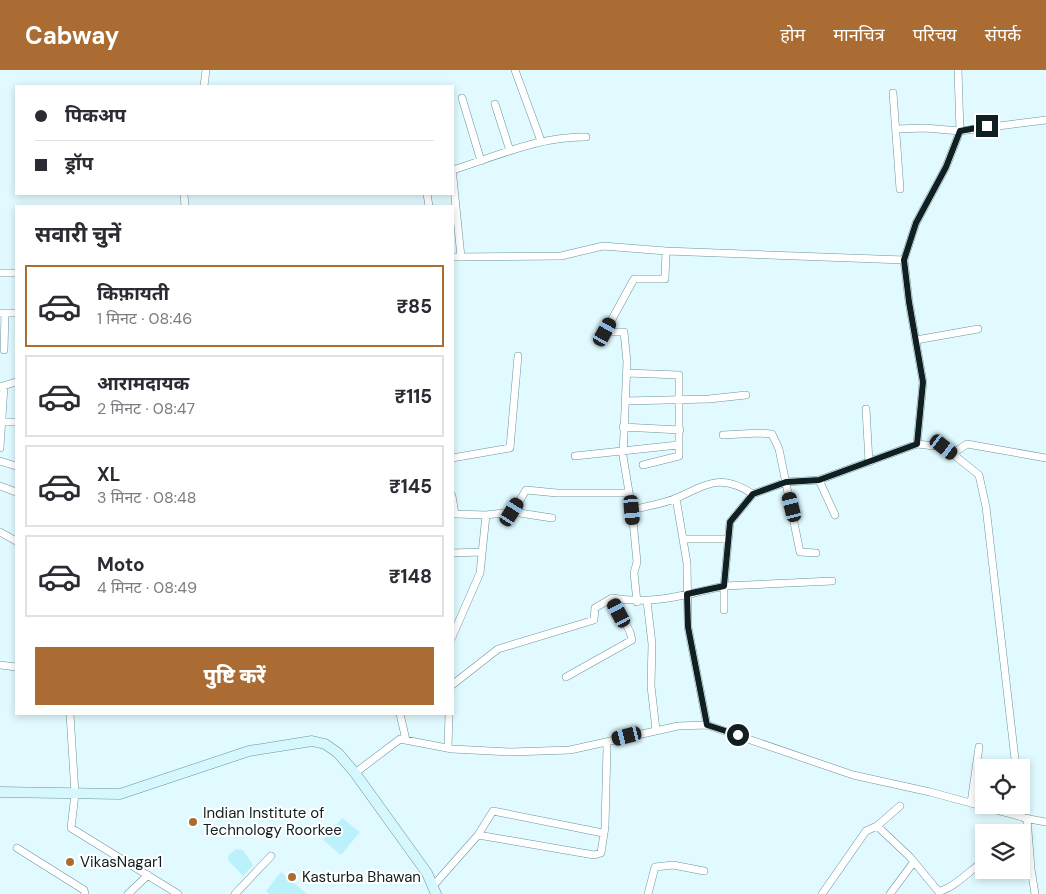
<!DOCTYPE html>
<html lang="hi">
<meta charset="utf-8">
<style>
body{margin:0;font-family:"DM Sans","Noto Sans Devanagari",sans-serif;background:#f2f2f3;color:#2b2b33;height:100vh;display:flex;flex-direction:column;font-size:19px;white-space:nowrap}
*{box-sizing:border-box;margin:0}
p{font-size:16px;color:#7c7c81}
.icon{flex:none;width:28px;height:28px;fill:none;stroke:currentColor;stroke-width:2;stroke-linecap:round;stroke-linejoin:round}
.map{position:relative;flex:1;overflow:hidden}
.details{position:absolute;left:15px;top:135px;width:439px;height:510px;display:flex;flex-direction:column;background:#fff;border-radius:0px;box-shadow:0 2px 8px #0003}
.details>*{flex:none}
.guide{position:absolute;left:15px;top:15px;width:439px;height:110px;border-radius:0px;box-shadow:0 2px 8px #0003;display:grid;align-content:center;height:110px;padding:0 20px;background:#fff}
.fabs{position:absolute;left:975px;top:689px;display:grid;gap:10px}
.fabs a{display:grid;place-items:center;width:55px;height:55px;border-radius:0px;background:#fff;box-shadow:0 2px 8px #0003;font-size:25px}
.end{position:absolute;width:22px;height:22px;margin:-11px;border:6px solid #0f1f22;background:#fff;box-shadow:0 0 0 2px #fff}
.from{border-radius:50%}
.car{position:absolute;width:15px;height:30px;margin:-15px -8px;border-radius:6px;box-shadow:0 0 4px 1px #0007;background:linear-gradient(#222 24%,#8ab4d8 0 40%,#222 0 76%,#8ab4d8 0 86%,#222 0)}
.guide b{display:flex;align-items:center;gap:18px;height:48px;font-size:19px}
.guide b+b{border-top:1px solid #e1e1e2}
.guide i{width:12px;height:12px;background:#2b2b33}
ul{padding:0;list-style:none}
li{display:flex;align-items:center;gap:15px;height:82px;margin:0 10px 8px;padding:0 10px;border:2px solid #e1e1e2;border-radius:0px}
li div{flex:1}
li b{display:block;font-size:19px}
li em{font-style:normal;font-weight:800}
li.current{border-color:#aa6c32}
li>.icon{width:45px;height:45px;stroke-width:1.5}
h2{padding:0 20px;font-size:22px;line-height:60px}
.cta{display:flex;gap:10px;margin-top:auto;padding:10px 20px}
.cta a{flex:1;height:58px;border-radius:0px;background:#aa6c32;color:#fff;font-size:20px;font-weight:800;line-height:58px;text-align:center}
header{display:flex;align-items:center;gap:30px;box-sizing:border-box;height:70px;padding:0 25px;background:#aa6c32;color:#fff}
header strong{font-size:24px}
nav{display:flex;gap:28px;margin-inline-start:auto;font-size:18px}
.map>svg:first-child{display:block}
.green{fill:#bbf1fb}
.lines{fill:none;stroke-linecap:round;stroke-linejoin:round}
.street-casing{stroke:#6c949b;stroke-width:8}
.secondary-casing{stroke:#6c949b;stroke-width:11}
.street{stroke:#fff;stroke-width:7}
.secondary{stroke:#d6f7fd;stroke-width:10}
.route{stroke:#0f1f22;stroke-width:6}
.poi-dot{fill:#aa6c32;stroke:#fff;stroke-width:2}
.labels{text-anchor:middle;stroke-width:4;stroke-linejoin:round;paint-order:stroke}
.poi-label{font-size:15px;fill:#0f1f22;stroke:#fff;text-anchor:start}
</style>
<header>
<strong>Cabway</strong>
<nav><a>होम</a><a>मानचित्र</a><a>परिचय</a><a>संपर्क</a></nav>
</header>
<div class="map">
<svg width="1046" height="824" viewBox="0 0 1046 824">
<rect width="100%" height="100%" fill="#e1faff"/>
<path class="green" d="M 342,748 L 360,762 L 341,785 L 323,770 Z
M 236,779 L 243,780 L 253,795 L 243,806 L 228,790 L 229,785 Z
M 281,802 L 307,824 L 269,824 L 266,821 Z"/>
<g class="lines">
<g class="street-casing">
<path id="street" d="M 515,0 L 541,71
M 204,16 L 206,0
M 893,23 L 900,119
M 462,28 L 481,91
M 495,34 L 510,81
M 896,59 L 925,58 L 960,61 L 1046,50
M 452,98 L 461,187
M 453,100 C 497,86 540,66 586,67
M 184,124 L 185,136
M 427,124 L 429,136
M 666,181 L 904,190
M 452,187 L 561,186 L 603,176 L 666,181 L 665,209 L 634,209 L 605,262 L 624,262 L 627,292 L 623,386 L 632,440
M 0,203 L 16,203
M 0,243 L 16,243
M 916,270 L 978,259
M 4,280 L 5,243
M 627,303 L 679,305 L 679,386 L 643,395
M 0,317 L 16,312
M 625,331 L 709,329 L 746,325
M 866,339 L 869,392
M 3,352 L 16,352
M 623,357 L 680,360
M 723,365 L 759,363 L 772,364 L 779,379 L 800,482 L 816,483
M 917,374 L 923,312 L 909,232 L 904,190 L 916,153 L 946,97 L 960,61 L 958,0
M 0,378 L 4,316
M 952,384 L 967,374 L 1046,388
M 575,386 L 678,375
M 452,388 L 510,378 L 518,286
M 0,391 L 16,396
M 819,410 L 835,445
M 0,416 L 16,422
M 452,426 L 455,444 L 486,445 L 513,442 L 526,420 L 557,423 L 628,423
M 676,428 L 687,493 L 688,557 L 707,655
M 513,442 L 552,448
M 0,462 L 16,471
M 683,469 L 728,469
M 452,483 L 482,482
M 647,531 L 652,574 L 651,616 L 656,660
M 637,532 L 634,503 L 637,492 L 632,440 C 646,436 663,434 677,428 C 708,414 720,403 753,424
M 724,540 L 724,516 L 832,511
M 452,567 L 480,503 L 486,445
M 0,595 L 16,597
M 566,607 L 632,570 L 630,562 L 612,528
M 452,615 L 498,579 L 594,550 L 595,538 L 612,528 C 653,535 684,525 724,516 L 730,452 L 753,424 L 786,412 L 819,410 L 917,374 L 944,377 L 979,405 L 986,437 L 1016,698
M 70,644 L 75,724 L 71,758 L 178,824
M 400,644 L 406,670
M 448,678 L 449,644
M 355,703 L 400,669 L 452,679 L 511,682 L 570,680 L 678,656 L 707,655 L 853,705 L 930,722 L 1022,747 L 1020,735
M 971,733 L 979,677
M 1024,748 L 1046,752
M 1027,748 L 1031,799 L 1035,824
M 877,756 L 910,787 L 938,821 C 949,822 971,800 981,793
M 478,765 L 594,785 L 601,783 L 605,757 L 607,677
M 17,778 L 84,820 L 85,824
M 433,816 L 478,765 L 493,741 L 603,763
M 128,824 L 148,805
M 235,824 L 271,786
M 648,824 L 655,797 L 673,795 L 704,801
M 822,824 L 866,761 L 877,756 L 900,736
M 890,824 L 913,793"/>
</g>
<g class="secondary-casing">
<path id="secondary" d="M 0,722 L 120,724 L 249,681 L 312,671 L 325,674 L 338,683 L 355,703 L 427,803 L 436,824"/>
</g>
<use href="#street" class="street"/>
<use href="#secondary" class="secondary"/>
</g>
<g class="lines">
<path class="route" d="M 738,665 L 707,655 L 688,557 L 687,524 L 724,516 L 730,452 L 753,424 L 786,412 L 819,410 L 917,374 L 923,312 L 909,232 L 904,190 L 916,153 L 946,97 L 960,61 L 987,56"/>
</g>
<g class="poi-dot">
<circle cx="193" cy="752" r="5"/>
<circle cx="70" cy="792" r="5"/>
<circle cx="292" cy="807" r="5"/>
</g>
<g class="labels">
<g class="poi-label">
<text x="203" y="748">Indian Institute of<tspan x="203" dy="17">Technology Roorkee</tspan></text>
<text x="80" y="797">VikasNagar1</text>
<text x="302" y="812">Kasturba Bhawan</text>
</g>
</g>
</svg>
<div class="fabs">
<a><svg class="icon" aria-label="locate" viewBox="0 0 24 24"><circle cx="12" cy="12" r="6"/><path d="M12 2v4M12 18v4M2 12h4M18 12h4"/></svg></a>
<a><svg class="icon" aria-label="layers" viewBox="0 0 24 24"><path d="M12 4l9 5-9 5-9-5zM3 14l9 5 9-5"/></svg></a>
</div>
<i class="end from" style="left:738px;top:665px"></i>
<i class="end" style="left:987px;top:56px"></i>
<i class="car" style="left:605px;top:262px;rotate:29deg"></i>
<i class="car" style="left:944px;top:377px;rotate:128deg"></i>
<i class="car" style="left:792px;top:437px;rotate:346deg"></i>
<i class="car" style="left:632px;top:440px;rotate:175deg"></i>
<i class="car" style="left:512px;top:442px;rotate:32deg"></i>
<i class="car" style="left:619px;top:543px;rotate:332deg"></i>
<i class="car" style="left:627px;top:666px;rotate:256deg"></i>
<div class="guide">
<b><i class="from"></i>पिकअप</b>
<b><i></i>ड्रॉप</b>
</div>
<section class="details">
<h2>सवारी चुनें</h2>
<ul>
<li class="current"><svg class="icon" aria-label="car" viewBox="0 0 24 24"><path d="M5 17H2v-5l4-1 3-4h7l3 4 3 1v5h-3M9 17h6M6 11h13"/><circle cx="7" cy="17" r="2"/><circle cx="17" cy="17" r="2"/></svg><div><b>किफ़ायती</b><p>1 मिनट · 08:46</p></div><em>₹85</em></li>
<li><svg class="icon" aria-label="car" viewBox="0 0 24 24"><path d="M5 17H2v-5l4-1 3-4h7l3 4 3 1v5h-3M9 17h6M6 11h13"/><circle cx="7" cy="17" r="2"/><circle cx="17" cy="17" r="2"/></svg><div><b>आरामदायक</b><p>2 मिनट · 08:47</p></div><em>₹115</em></li>
<li><svg class="icon" aria-label="car" viewBox="0 0 24 24"><path d="M5 17H2v-5l4-1 3-4h7l3 4 3 1v5h-3M9 17h6M6 11h13"/><circle cx="7" cy="17" r="2"/><circle cx="17" cy="17" r="2"/></svg><div><b>XL</b><p>3 मिनट · 08:48</p></div><em>₹145</em></li>
<li><svg class="icon" aria-label="car" viewBox="0 0 24 24"><path d="M5 17H2v-5l4-1 3-4h7l3 4 3 1v5h-3M9 17h6M6 11h13"/><circle cx="7" cy="17" r="2"/><circle cx="17" cy="17" r="2"/></svg><div><b>Moto</b><p>4 मिनट · 08:49</p></div><em>₹148</em></li>
</ul>
<div class="cta"><a>पुष्टि करें</a></div>
</section>
</div>
